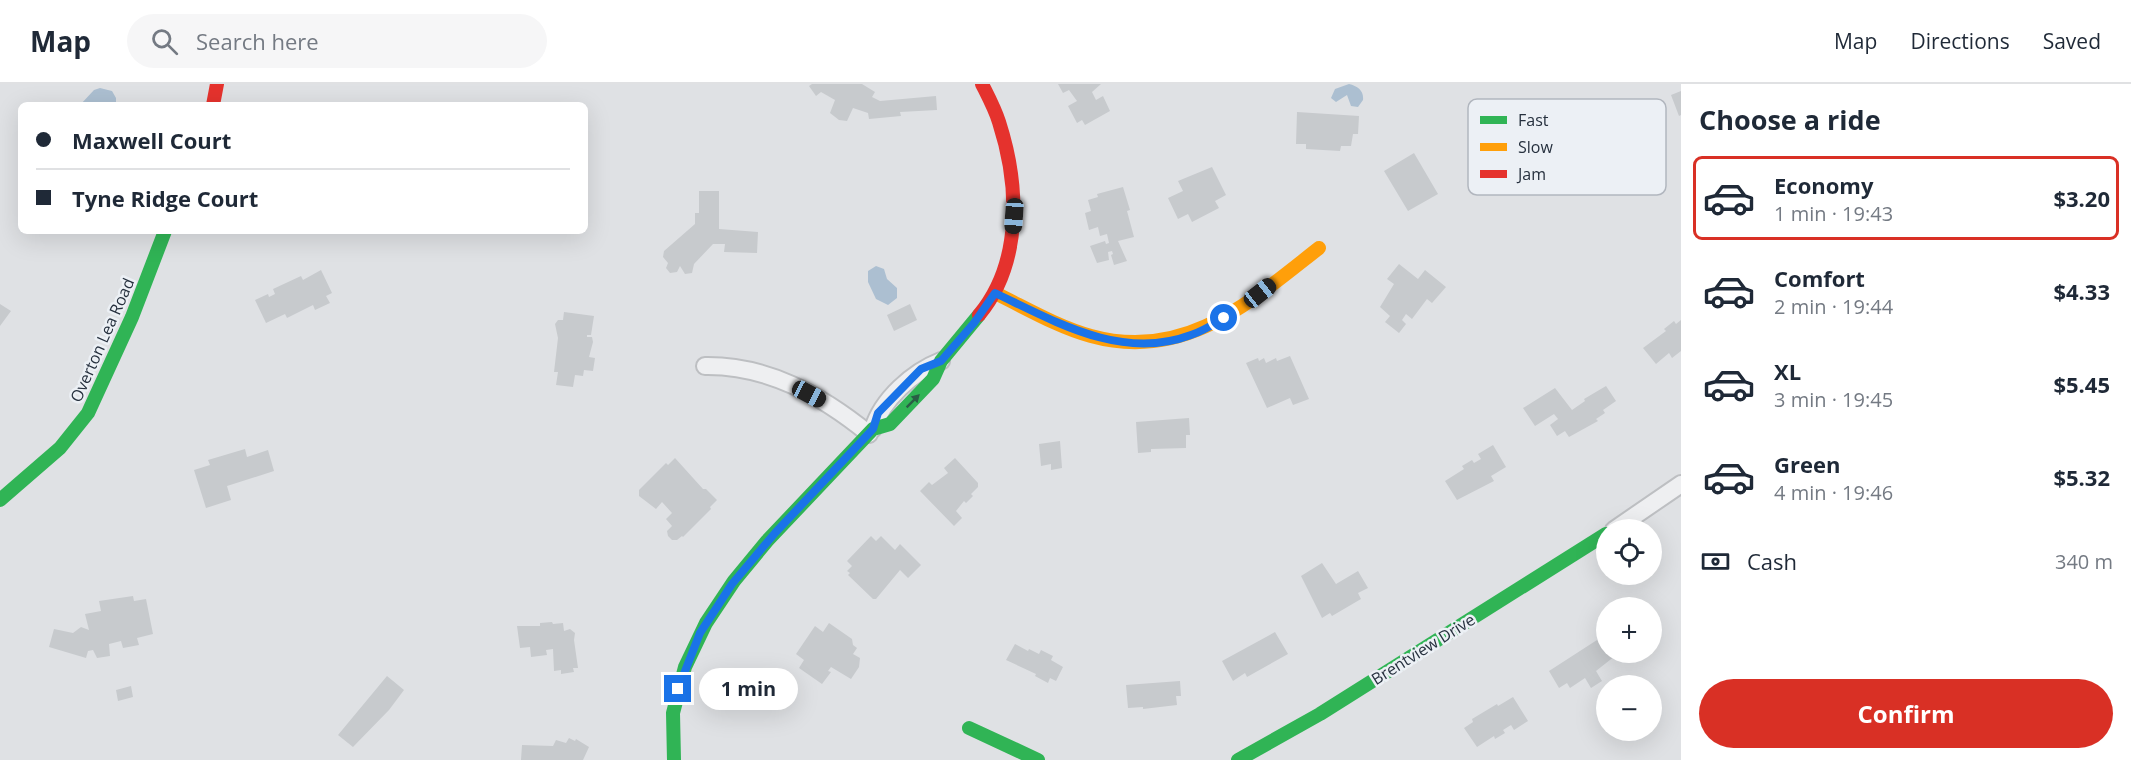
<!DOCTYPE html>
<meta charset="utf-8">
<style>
body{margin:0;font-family:"Open Sans",sans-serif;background:#f6f6f7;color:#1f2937;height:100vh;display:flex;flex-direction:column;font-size:22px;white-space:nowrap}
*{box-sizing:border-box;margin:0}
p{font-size:20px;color:#747a83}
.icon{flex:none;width:33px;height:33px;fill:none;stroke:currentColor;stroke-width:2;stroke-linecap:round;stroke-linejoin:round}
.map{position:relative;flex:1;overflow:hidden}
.drawer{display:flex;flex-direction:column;background:#fff;width:450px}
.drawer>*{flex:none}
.banner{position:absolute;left:18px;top:18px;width:570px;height:132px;border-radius:9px;box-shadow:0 6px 24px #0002;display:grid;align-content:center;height:132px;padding:0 18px;background:#fff}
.tools{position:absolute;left:1596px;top:435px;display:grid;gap:12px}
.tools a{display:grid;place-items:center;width:66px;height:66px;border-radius:50%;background:#fff;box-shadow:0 6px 24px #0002;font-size:30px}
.end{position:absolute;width:27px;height:27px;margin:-14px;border:8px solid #1a73e8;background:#fff;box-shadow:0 0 0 3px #fff}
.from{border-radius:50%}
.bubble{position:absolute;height:42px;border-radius:21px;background:#fff;box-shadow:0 6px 24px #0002;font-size:20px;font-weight:700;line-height:42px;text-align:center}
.car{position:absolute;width:18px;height:36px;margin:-18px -9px;border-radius:8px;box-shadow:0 0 4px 2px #0007;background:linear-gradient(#222 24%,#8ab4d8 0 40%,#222 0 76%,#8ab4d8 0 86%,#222 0)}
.banner b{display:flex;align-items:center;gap:21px;height:57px;font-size:22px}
.banner b+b{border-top:2px solid #e0e1e3}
.banner i{width:15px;height:15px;background:#1f2937}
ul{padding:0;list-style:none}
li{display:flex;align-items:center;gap:18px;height:84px;margin:0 12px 9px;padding:0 6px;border:3px solid transparent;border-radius:9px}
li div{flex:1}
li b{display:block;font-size:22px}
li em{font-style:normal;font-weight:700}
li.on{border-color:#d93025}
li>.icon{width:54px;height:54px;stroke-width:1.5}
h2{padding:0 18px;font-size:27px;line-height:72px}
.pay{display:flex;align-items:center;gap:15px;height:66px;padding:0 18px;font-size:22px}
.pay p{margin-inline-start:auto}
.cta{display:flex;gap:12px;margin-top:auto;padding:12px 18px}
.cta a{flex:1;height:69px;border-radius:36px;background:#d93025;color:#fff;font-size:24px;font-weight:700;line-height:69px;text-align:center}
header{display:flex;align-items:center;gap:36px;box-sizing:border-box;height:84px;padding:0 30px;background:#fff;border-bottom:2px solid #e0e1e3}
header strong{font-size:28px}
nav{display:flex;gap:33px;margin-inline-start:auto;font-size:21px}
.search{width:420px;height:54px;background:#f6f6f7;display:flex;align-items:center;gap:15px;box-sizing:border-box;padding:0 21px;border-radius:33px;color:#747a83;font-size:22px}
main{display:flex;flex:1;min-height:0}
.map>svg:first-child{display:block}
.water{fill:#acbfd1}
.building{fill:#c7cacd}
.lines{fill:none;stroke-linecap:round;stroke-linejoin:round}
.street-casing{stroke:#bdbfc2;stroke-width:20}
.street{stroke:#eeeff1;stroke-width:16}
.fast{stroke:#30b455;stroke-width:14}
.slow{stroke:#ff9f0a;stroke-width:14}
.jam{stroke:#e5322d;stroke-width:14}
.oneway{fill:#2a5e46}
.route{stroke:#1a73e8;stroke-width:8}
.labels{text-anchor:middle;stroke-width:5;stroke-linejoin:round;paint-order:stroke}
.street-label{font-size:16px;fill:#26303e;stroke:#ecf0f5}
.key{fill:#ecf0f5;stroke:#b1b6be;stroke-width:1.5}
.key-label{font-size:16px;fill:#26303e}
</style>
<header>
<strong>Map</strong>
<div class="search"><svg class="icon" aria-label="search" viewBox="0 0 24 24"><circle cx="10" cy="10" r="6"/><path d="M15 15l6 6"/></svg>Search here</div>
<nav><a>Map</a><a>Directions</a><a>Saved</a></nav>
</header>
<main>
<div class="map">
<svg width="1681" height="676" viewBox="0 0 1681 676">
<rect width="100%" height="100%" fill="#dfe1e4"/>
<path class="water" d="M 1349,0 C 1358,2 1364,7 1363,16 L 1358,23 L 1351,22 L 1347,11 L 1336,18 L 1331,14 L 1335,5 Z
M 100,4 L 112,7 L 116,14 L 116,21 L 80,21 L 94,6 Z
M 876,182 L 884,185 L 887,195 L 897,204 L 897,214 L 888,221 L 876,215 L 868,198 L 868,187 Z"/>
<path class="building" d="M 812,0 L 862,0 L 875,8 L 872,13 L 880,17 L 936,12 L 937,26 L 900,28 L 901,32 L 869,35 L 868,29 L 853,24 L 847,37 L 839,36 L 830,29 L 835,16 L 821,8 L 816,12 L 809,2 Z
M 1058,0 L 1101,0 L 1092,8 L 1096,16 L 1103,12 L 1110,27 L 1085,41 L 1082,36 L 1077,39 L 1068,22 L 1077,17 L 1069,6 L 1063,9 Z
M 1681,7 L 1681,31 L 1679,32 L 1671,11 Z
M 1297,28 L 1359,32 L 1358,50 L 1353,50 L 1351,62 L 1341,62 L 1340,67 L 1306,65 L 1306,60 L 1296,60 Z
M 1414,69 L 1438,110 L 1408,127 L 1384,87 Z
M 1212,83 L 1226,111 L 1215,117 L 1219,124 L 1192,138 L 1188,130 L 1178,135 L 1168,114 L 1183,107 L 1178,97 Z
M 1123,103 L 1130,126 L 1127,127 L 1134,153 L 1118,157 L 1127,177 L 1114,181 L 1111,171 L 1113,170 L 1112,167 L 1108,168 L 1109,176 L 1097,179 L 1090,162 L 1105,157 L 1106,160 L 1109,159 L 1107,150 L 1100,152 L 1098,143 L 1089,146 L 1085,129 L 1091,127 L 1088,116 L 1098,113 L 1097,110 Z
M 699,107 L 719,107 L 719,145 L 758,148 L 757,169 L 724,168 L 725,160 L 713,160 L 694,180 L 692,189 L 685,190 L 680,182 L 677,188 L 670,189 L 666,184 L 668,179 L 663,173 L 664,167 L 695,140 L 695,129 L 699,129 Z
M 1399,180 L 1418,195 L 1425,186 L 1446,203 L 1432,219 L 1427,215 L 1412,235 L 1406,230 L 1402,236 L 1406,240 L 1399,249 L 1385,238 L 1390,232 L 1380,223 L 1394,200 L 1387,195 Z
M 321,186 L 332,209 L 326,212 L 330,219 L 315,226 L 313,221 L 287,234 L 285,230 L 266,239 L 255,216 L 268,210 L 269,213 L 275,210 L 273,205 L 301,192 L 303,196 Z
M 0,220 L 11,227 L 0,242 Z
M 910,220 L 917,236 L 894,247 L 887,231 Z
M 564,228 L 594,232 L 591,251 L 587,251 L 587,253 L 592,253 L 593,258 L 589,273 L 595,274 L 593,287 L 584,286 L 583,292 L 575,291 L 573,303 L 556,301 L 558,288 L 554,288 L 558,254 L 555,240 L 558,236 L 563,236 Z
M 1681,236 L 1681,267 L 1672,274 L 1669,269 L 1656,280 L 1643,264 L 1666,247 L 1664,245 L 1674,237 L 1676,240 Z
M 1290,272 L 1309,315 L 1293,321 L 1290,314 L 1267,324 L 1246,279 L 1258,274 L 1259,277 L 1264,274 L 1266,279 L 1276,274 L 1277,277 Z
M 1606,302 L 1616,317 L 1603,326 L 1605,329 L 1596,335 L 1598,337 L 1569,353 L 1565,347 L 1557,352 L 1550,341 L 1558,335 L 1554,330 L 1535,342 L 1523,324 L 1555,304 L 1572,326 L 1585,317 L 1584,315 Z
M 1189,334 L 1190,351 L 1186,351 L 1186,364 L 1151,365 L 1151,368 L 1138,369 L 1136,338 Z
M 1060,357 L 1062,384 L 1051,386 L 1051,380 L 1041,382 L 1039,360 Z
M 1493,361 L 1506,383 L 1491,392 L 1494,397 L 1457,416 L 1445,397 L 1464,385 L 1462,382 L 1472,376 L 1474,379 L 1481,375 L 1478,370 Z
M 245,365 L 247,373 L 268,366 L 274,387 L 227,402 L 231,416 L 206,424 L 194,386 L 210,381 L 208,376 Z
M 675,374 L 703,405 L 706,405 L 717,416 L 710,423 L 711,425 L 683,453 L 682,452 L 677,456 L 672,456 L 668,452 L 667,447 L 672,442 L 666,435 L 672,429 L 662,418 L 656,425 L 639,412 L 639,406 L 666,379 L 668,381 Z
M 955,374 L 978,399 L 978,403 L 971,410 L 973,412 L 966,419 L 964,417 L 956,427 L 962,434 L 954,442 L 920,407 L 929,398 L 932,401 L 948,389 L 944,384 Z
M 871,452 L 876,457 L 881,452 L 895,466 L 900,460 L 921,481 L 908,494 L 900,486 L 876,515 L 873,515 L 848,491 L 850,489 L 847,487 L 852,482 L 847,477 Z
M 1322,479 L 1336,500 L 1358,487 L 1368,504 L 1358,509 L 1361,515 L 1332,532 L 1330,529 L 1322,534 L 1301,492 Z
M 133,512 L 134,517 L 146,515 L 153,550 L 137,554 L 139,561 L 123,564 L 121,557 L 109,560 L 110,572 L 97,574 L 93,566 L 88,567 L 86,574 L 49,563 L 54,545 L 73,549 L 81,543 L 89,546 L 85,530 L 101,527 L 99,517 Z
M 552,538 L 553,540 L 563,539 L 564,547 L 570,545 L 575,549 L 574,556 L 578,584 L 573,584 L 574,588 L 561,590 L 561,586 L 554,587 L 553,565 L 546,566 L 547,571 L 531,573 L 530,563 L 520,564 L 517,542 L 540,542 L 540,539 Z
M 829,539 L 852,555 L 853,561 L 857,564 L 853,570 L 860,574 L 859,583 L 851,595 L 831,583 L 828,587 L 831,588 L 822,600 L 799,584 L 804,576 L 796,570 L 815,542 L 823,548 Z
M 1275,548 L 1288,570 L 1247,593 L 1245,589 L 1233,597 L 1222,577 Z
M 1597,556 L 1600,560 L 1606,556 L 1606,568 L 1620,568 L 1596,587 L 1602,597 L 1591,604 L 1585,594 L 1570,604 L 1567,599 L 1559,604 L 1549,587 Z
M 1015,560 L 1028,567 L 1029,565 L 1039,570 L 1041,566 L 1053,572 L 1051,576 L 1063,583 L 1056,597 L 1050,594 L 1048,599 L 1035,592 L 1036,590 L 1006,576 Z
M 387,592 L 404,606 L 389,626 L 353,663 L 338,651 Z
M 1180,597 L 1181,612 L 1176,612 L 1177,621 L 1143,625 L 1143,623 L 1128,624 L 1126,601 Z
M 131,602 L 133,613 L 118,617 L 116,606 Z
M 1513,613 L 1528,637 L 1514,646 L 1511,641 L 1503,646 L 1505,649 L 1495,655 L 1494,652 L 1477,663 L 1464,644 L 1473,638 L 1472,635 L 1497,620 L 1498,622 Z
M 569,654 L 575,657 L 576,655 L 589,663 L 583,676 L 521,676 L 522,661 L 553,662 L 556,656 L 566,659 Z"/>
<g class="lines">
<g class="street-casing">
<path id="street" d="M 705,282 C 767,281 821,311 869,350
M 873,345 C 882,315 913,288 941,277
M 1614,446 L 1681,400"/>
</g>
<use href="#street" class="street"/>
<path class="fast" d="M 0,416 L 60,364 L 88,329 L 132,233 L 165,147
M 969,644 L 1038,676
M 674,676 L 673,629 L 685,583 L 706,539 L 734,497 L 767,457 L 873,345 L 890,340 L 933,295 L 941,277 L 979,231
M 1238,676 L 1320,630 L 1606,450"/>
<path class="slow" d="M 995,209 C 1026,224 1058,243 1091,252 C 1185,278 1250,218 1319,164"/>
<path class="jam" d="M 213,21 L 217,0
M 979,231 C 1023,178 1019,100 999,38 C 995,25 988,12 982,0"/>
</g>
<defs><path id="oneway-solid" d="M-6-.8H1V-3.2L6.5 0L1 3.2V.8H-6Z" transform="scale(1.5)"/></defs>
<use class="oneway" href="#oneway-solid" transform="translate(913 317) rotate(-45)"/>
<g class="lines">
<path class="route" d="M 678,605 L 700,549 L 732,500 L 775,449 L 873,345 L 878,329 L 921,285 L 941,277 L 974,239 L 995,209 C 1056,238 1122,277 1191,251 C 1203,247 1214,240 1224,234"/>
</g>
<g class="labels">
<g class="street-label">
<text transform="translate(102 256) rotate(-66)" y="6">Overton Lea Road</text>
<text transform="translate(1423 565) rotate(-32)" y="6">Brentview Drive</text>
</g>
</g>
<rect x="1468" y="15" width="198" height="96" rx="9" class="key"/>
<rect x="1480" y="32" width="27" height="8" fill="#30b455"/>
<rect x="1480" y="59" width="27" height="8" fill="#ff9f0a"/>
<rect x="1480" y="86" width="27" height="8" fill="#e5322d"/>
<g class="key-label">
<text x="1518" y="42">Fast</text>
<text x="1518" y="69">Slow</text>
<text x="1518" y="96">Jam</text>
</g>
</svg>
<div class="tools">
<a><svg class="icon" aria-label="locate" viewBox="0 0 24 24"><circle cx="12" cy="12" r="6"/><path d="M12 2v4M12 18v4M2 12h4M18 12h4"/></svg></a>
<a>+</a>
<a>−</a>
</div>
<i class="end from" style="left:1224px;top:234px"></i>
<i class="end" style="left:678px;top:605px"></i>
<div class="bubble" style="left:699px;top:584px;width:99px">1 min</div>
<i class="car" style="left:1014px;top:132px;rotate:184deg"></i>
<i class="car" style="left:1260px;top:209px;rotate:52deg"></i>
<i class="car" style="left:809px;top:310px;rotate:118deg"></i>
<div class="banner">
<b><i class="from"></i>Maxwell Court</b>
<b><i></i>Tyne Ridge Court</b>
</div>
</div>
<section class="drawer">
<h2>Choose a ride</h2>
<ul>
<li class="on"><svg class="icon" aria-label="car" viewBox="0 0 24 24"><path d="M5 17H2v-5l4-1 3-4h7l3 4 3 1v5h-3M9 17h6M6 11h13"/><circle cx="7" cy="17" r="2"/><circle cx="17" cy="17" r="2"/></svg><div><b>Economy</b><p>1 min · 19:43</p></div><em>$3.20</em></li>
<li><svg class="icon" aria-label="car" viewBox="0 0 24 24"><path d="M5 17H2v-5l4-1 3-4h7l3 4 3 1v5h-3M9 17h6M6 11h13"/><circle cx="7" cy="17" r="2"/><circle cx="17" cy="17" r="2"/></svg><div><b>Comfort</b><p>2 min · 19:44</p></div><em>$4.33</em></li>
<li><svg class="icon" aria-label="car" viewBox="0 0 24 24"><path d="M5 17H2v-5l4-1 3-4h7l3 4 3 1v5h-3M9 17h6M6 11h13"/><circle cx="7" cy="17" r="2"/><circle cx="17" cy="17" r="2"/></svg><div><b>XL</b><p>3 min · 19:45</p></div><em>$5.45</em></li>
<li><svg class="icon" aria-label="car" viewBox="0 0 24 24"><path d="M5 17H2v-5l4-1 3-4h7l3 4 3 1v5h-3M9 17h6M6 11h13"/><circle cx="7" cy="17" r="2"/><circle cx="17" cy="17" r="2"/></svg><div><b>Green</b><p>4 min · 19:46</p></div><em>$5.32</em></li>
</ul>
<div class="pay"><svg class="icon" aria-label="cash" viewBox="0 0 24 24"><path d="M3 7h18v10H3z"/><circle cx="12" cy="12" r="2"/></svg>Cash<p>340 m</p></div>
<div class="cta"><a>Confirm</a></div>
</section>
</main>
